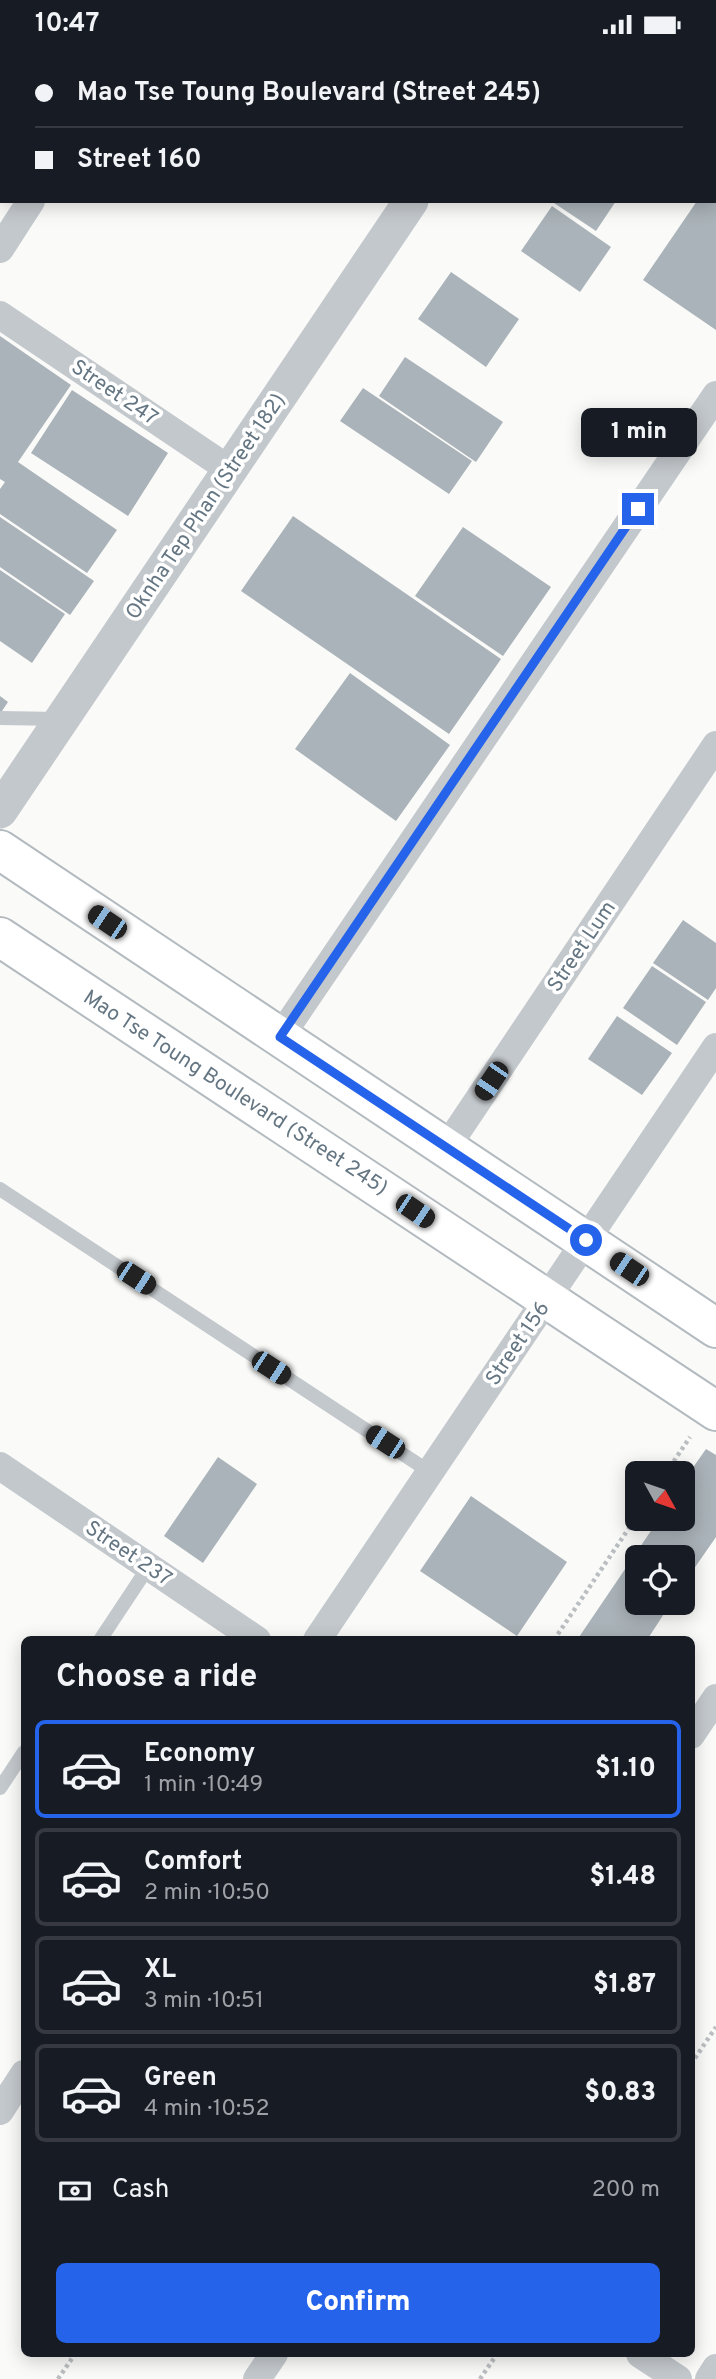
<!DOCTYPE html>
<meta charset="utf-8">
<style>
body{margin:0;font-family:Overpass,sans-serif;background:#242831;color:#f1f3f6;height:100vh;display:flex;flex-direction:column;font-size:26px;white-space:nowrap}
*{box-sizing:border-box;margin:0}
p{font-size:23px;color:#9ea1a6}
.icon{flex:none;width:38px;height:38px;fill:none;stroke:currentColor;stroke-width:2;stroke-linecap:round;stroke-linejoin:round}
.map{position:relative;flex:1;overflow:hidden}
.side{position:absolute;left:21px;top:1587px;width:674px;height:721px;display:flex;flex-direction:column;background:#171b24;border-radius:10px;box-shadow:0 4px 18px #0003}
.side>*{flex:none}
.top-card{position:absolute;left:0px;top:0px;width:718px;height:154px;box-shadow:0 4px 18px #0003;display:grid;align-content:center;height:154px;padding:0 35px;background:#171b24}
.needle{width:46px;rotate:130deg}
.fabs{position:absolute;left:625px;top:1412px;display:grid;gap:14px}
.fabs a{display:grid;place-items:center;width:70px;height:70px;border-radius:10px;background:#171b24;box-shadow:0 4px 18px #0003;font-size:35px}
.end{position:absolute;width:32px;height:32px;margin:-16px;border:9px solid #2563eb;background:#fff;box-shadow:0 0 0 4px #fff}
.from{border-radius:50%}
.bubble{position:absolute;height:49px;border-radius:10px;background:#171b24;box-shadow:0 4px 18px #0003;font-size:23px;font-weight:800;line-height:49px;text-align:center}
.car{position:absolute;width:21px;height:42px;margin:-21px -10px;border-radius:9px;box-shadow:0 0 5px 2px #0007;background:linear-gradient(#222 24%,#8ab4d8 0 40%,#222 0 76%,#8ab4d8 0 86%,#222 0)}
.top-card b{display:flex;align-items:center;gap:24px;height:66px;font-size:26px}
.top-card b+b{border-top:2px solid #363941}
.top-card i{width:18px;height:18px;background:#f1f3f6}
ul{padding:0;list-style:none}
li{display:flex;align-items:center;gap:21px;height:98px;margin:0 14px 10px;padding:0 21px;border:4px solid #363941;border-radius:10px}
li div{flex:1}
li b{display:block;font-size:26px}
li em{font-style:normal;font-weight:800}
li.selected{border-color:#2563eb}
li>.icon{width:63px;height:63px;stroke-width:1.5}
h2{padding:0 35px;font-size:32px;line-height:84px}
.pay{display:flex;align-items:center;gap:18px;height:77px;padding:0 35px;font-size:26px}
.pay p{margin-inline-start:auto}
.primary-button{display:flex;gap:14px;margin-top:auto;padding:14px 35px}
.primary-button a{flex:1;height:80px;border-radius:10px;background:#2563eb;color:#fff;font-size:28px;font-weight:800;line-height:80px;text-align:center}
.status{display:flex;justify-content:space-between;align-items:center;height:49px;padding:0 35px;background:#171b24;direction:ltr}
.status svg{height:19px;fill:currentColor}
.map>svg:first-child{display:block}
.building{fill:#aab3b9}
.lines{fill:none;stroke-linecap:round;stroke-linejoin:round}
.secondary-casing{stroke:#b3babf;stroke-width:42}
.path{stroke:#bbbfc2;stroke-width:4.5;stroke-dasharray:3.5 3.5;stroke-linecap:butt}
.service{stroke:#c3c8cc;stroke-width:14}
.minor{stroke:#c3c8cc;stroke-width:28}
.tertiary{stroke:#c3c8cc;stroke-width:35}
.secondary{stroke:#fff;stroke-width:38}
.route{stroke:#2563eb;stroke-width:9}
.labels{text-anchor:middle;stroke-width:7;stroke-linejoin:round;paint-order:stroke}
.street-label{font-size:21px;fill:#657683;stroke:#fff}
</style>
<div class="status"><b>10:47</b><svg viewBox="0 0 49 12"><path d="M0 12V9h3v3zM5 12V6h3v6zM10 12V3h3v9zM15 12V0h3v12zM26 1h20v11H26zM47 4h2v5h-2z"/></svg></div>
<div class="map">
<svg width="716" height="2330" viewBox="0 0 716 2330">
<rect width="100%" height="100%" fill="#fafaf8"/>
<path class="building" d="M 551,152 L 616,152 L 596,182 Z
M 697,152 L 716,152 L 716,281 L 643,231 Z
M 552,157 L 611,198 L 580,243 L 521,202 Z
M 451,223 L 519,270 L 486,318 L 418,270 Z
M 0,287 L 71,336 L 18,413 L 117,481 L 87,524 L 0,465 L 0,440 L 5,433 L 0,430 Z
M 405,308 L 503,373 L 476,413 L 379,347 Z
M 363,339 L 472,412 L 449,445 L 340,372 Z
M 72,341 L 168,404 L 128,467 L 31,404 Z
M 293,467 L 501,610 L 449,685 L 241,542 Z
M 0,468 L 94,532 L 70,566 L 0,518 Z
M 463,478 L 551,538 L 503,607 L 415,547 Z
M 0,521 L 65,565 L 32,614 L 0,592 Z
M 350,624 L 450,696 L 396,772 L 295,700 Z
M 0,647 L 8,653 L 0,665 Z
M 683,871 L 716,894 L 716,939 L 708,951 L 653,914 Z
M 652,917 L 706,953 L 677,996 L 623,959 Z
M 617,967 L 672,1004 L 642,1046 L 588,1010 Z
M 706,1400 L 716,1406 L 716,1488 L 682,1537 L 682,1508 L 637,1508 L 637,1554 L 671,1554 L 647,1591 L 577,1591 L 659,1470 L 682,1470 L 682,1434 Z
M 218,1408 L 257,1435 L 203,1514 L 164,1487 Z
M 471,1447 L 567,1513 L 517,1587 L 420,1522 Z"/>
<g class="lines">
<g class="secondary-casing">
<path id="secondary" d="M 0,801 L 716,1279
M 0,888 L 716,1362"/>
</g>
<path class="path" d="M 666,1424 L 690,1388
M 554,1591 L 637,1467
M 691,2015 L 716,1978
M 58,2330 L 75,2305
M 480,2330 L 497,2305"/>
<path class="service" d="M 0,669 L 60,670
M 0,1140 L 430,1423
M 100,1591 L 149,1517
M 0,1739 L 24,1703"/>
<path class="minor" d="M 130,2 L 132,0
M 0,200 L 31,152
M 0,266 L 230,421
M 280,988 L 716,346
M 446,1099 L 716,696
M 0,1417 L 257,1591
M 317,1591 L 716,998
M 691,1686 L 716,1649
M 0,2062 L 24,2025
M 640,2305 L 678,2330
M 257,2330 L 274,2305
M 709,2330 L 716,2319"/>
<path class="tertiary" d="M 512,2 L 513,0
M 0,762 L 411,152"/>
<use href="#secondary" class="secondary"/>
</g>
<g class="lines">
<path class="route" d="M 586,1191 L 280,988 L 638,460"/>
</g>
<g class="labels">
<g class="street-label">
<text transform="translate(115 343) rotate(34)" y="7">Street 247</text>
<text transform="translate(205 457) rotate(-56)" y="7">Oknha Tep Phan (Street 182)</text>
<text transform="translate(581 897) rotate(-56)" y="7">Street Lum</text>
<text transform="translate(236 1043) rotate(33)" y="7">Mao Tse Toung Boulevard (Street 245)</text>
<text transform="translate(517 1294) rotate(-56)" y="7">Street 156</text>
<text transform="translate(129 1504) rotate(34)" y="7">Street 237</text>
</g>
</g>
</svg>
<div class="fabs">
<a><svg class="needle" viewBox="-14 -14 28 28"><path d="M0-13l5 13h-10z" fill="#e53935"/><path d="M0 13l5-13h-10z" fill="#9ea1a6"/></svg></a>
<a><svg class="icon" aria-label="locate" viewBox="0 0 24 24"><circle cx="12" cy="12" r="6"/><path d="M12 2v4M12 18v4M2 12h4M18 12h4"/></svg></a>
</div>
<i class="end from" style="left:586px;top:1191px"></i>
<i class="end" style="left:638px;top:460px"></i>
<div class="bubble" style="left:581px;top:359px;width:116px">1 min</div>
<i class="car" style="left:107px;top:873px;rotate:304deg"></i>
<i class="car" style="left:491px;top:1032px;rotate:214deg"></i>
<i class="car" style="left:415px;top:1162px;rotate:124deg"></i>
<i class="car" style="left:629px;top:1220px;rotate:304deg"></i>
<i class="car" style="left:136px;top:1229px;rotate:123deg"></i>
<i class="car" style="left:271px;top:1319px;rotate:123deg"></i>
<i class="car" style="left:385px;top:1393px;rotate:303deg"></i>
<div class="top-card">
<b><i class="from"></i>Mao Tse Toung Boulevard (Street 245)</b>
<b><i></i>Street 160</b>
</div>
<section class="side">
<h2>Choose a ride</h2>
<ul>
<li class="selected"><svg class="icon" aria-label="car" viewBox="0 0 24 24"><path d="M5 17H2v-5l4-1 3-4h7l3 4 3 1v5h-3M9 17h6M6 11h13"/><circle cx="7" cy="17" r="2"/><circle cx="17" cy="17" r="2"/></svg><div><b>Economy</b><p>1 min · 10:49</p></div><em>$1.10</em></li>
<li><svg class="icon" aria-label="car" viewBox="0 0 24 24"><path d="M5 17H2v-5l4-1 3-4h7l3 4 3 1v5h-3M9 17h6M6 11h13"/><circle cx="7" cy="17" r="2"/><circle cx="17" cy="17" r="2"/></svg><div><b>Comfort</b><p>2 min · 10:50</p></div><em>$1.48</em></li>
<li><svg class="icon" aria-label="car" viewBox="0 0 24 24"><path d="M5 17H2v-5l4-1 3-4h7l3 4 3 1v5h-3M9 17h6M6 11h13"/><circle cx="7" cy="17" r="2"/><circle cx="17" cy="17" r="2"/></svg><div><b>XL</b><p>3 min · 10:51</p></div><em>$1.87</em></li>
<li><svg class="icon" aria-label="car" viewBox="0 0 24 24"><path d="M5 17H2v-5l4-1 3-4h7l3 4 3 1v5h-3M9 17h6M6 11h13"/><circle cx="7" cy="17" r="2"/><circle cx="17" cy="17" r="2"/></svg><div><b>Green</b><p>4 min · 10:52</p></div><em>$0.83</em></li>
</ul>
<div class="pay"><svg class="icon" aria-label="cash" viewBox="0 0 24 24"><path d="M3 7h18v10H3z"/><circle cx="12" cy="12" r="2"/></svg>Cash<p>200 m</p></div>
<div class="primary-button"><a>Confirm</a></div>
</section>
</div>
